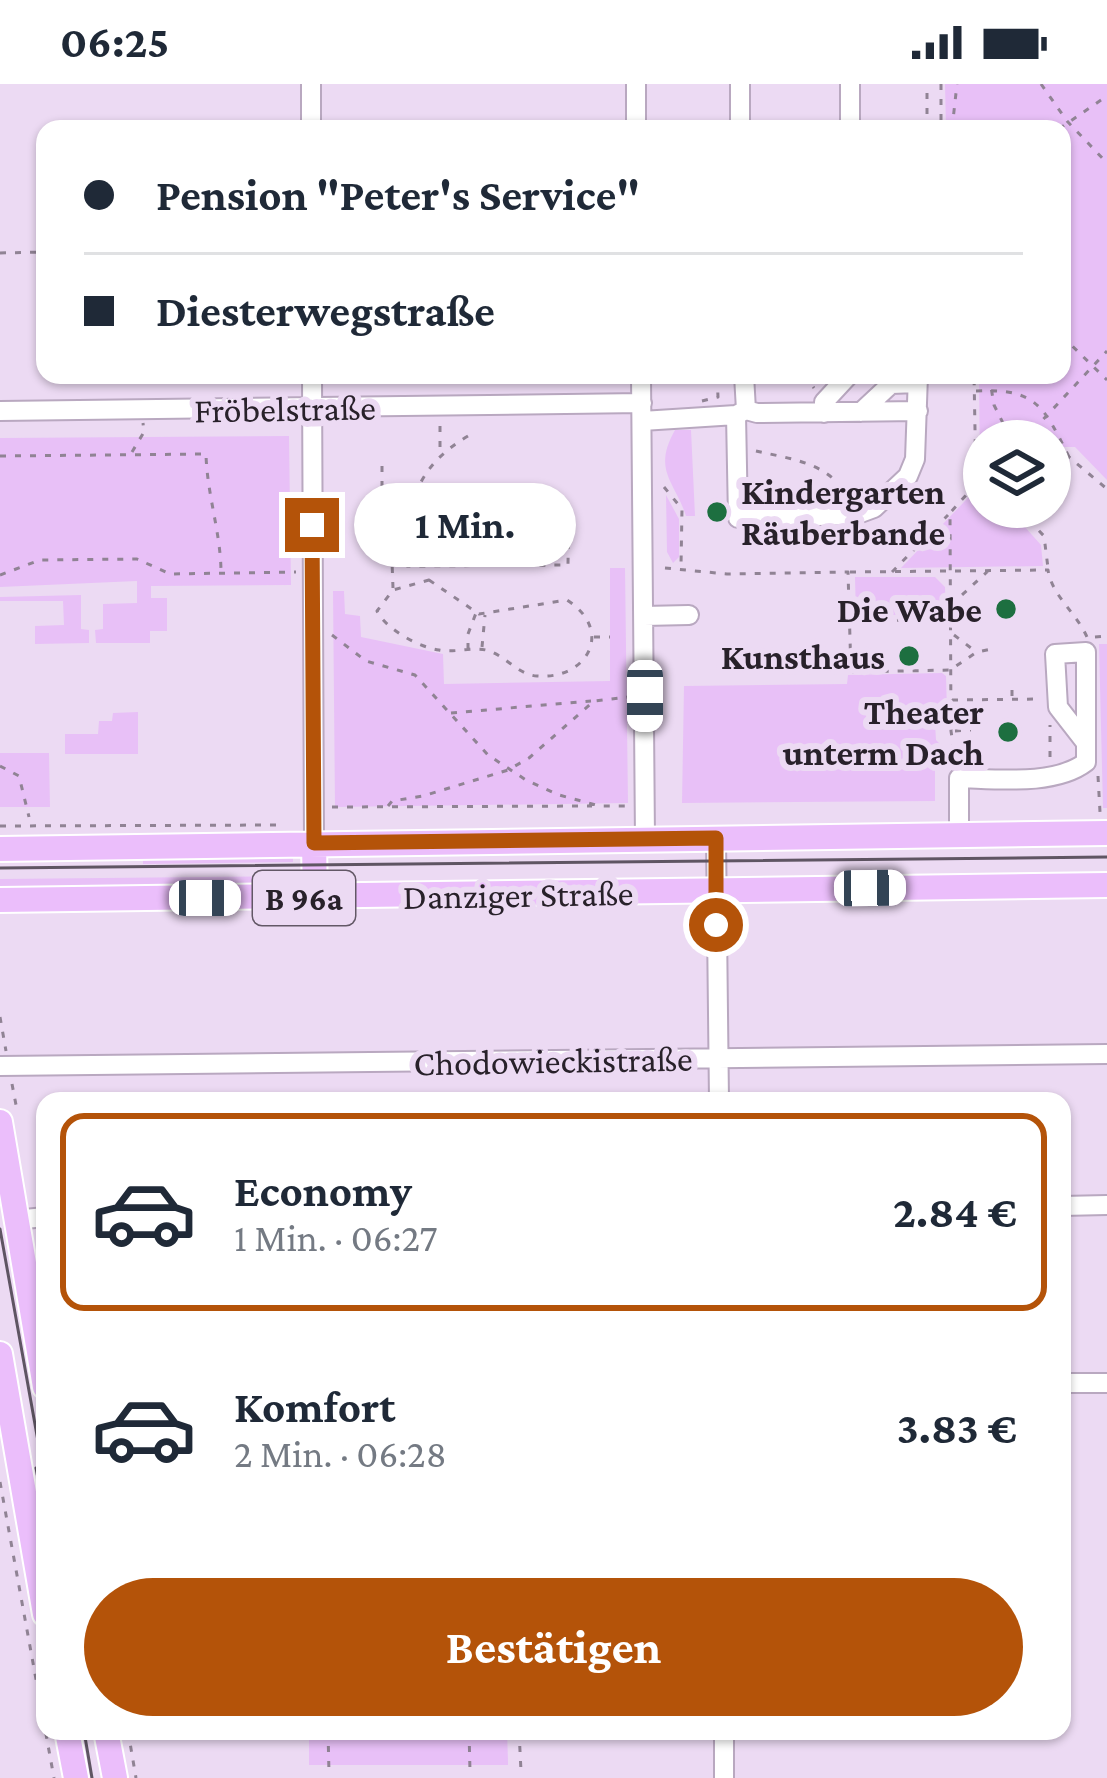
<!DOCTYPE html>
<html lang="de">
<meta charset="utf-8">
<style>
body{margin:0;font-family:"Crimson Pro",serif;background:#f6f6f7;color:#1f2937;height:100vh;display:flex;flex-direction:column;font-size:45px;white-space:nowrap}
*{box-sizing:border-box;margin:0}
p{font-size:39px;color:#747a83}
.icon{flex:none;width:66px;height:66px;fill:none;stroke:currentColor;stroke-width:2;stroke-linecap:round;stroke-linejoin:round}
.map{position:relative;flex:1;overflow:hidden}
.details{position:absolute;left:36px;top:1008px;width:1035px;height:648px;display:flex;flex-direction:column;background:#fff;border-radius:24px;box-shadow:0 3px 9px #0004}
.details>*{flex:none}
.top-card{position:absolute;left:36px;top:36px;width:1035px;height:264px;border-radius:24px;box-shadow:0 3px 9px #0004;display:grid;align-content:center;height:264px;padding:0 48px;background:#fff}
.fabs{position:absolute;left:963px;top:336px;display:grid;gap:24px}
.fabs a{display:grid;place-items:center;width:108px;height:108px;border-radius:50%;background:#fff;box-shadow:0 3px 9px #0004;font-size:60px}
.end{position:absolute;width:54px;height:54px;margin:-27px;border:15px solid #b45309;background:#fff;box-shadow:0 0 0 6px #fff}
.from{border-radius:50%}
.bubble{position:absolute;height:84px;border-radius:42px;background:#fff;box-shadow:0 3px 9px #0004;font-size:39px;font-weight:700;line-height:84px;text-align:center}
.car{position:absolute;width:36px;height:72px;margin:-36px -18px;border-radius:15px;box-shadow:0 0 9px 3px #0007;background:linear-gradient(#fff 24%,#345 0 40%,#fff 0 76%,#345 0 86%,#fff 0)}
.top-card b{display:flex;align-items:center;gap:42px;height:114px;font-size:45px}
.top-card b+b{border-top:3px solid #e0e1e3}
.top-card i{width:30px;height:30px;background:#1f2937}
ul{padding:21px 0 0;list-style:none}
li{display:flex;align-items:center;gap:36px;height:198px;margin:0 24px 18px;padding:0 24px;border:6px solid transparent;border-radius:24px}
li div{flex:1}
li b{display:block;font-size:45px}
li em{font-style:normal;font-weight:700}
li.current{border-color:#b45309}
li>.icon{width:108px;height:108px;stroke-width:1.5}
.primary-button{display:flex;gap:24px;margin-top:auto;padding:24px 48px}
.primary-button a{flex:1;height:138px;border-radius:72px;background:#b45309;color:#fff;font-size:48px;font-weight:700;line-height:138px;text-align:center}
.status{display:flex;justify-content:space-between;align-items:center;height:84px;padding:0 60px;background:#fff;direction:ltr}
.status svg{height:33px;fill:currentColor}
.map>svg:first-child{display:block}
.green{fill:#e8c0f7}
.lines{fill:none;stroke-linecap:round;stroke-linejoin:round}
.minor-casing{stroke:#b9a8c0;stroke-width:22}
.major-casing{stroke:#fff;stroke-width:28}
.path{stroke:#908394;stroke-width:3;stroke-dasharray:6 9;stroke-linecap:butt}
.minor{stroke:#fff;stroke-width:18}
.major{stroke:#ebbefb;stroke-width:24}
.tram{stroke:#5f5563;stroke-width:3}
.route{stroke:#b45309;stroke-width:15}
.poi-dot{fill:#1d6f40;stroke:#ecdaf3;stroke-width:4.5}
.labels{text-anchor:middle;stroke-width:12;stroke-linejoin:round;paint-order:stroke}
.shield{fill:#ecdaf3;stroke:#635866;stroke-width:3}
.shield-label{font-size:33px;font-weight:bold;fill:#28212a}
.street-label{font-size:36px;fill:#28212a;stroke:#ecdaf3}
.poi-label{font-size:36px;font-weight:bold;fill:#28212a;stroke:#ecdaf3;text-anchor:end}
</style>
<div class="status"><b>06:25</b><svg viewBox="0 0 49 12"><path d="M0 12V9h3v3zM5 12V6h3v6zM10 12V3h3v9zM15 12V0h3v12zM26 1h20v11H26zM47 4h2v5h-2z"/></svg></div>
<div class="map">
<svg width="1107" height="1694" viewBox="0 0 1107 1694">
<rect width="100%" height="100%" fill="#ecdaf3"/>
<path class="green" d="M 945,0 L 1107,0 L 1107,396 L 1075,363 L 1050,363 L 1050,357 L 984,357 L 984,392 L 980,387 L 979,291 L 1062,291 L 1062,45 L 946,45 Z
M 675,346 L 691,346 L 695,432 L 686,432 C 675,397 652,387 675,346 Z
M 289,352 L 291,501 L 151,502 L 151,514 L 167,514 L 167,547 L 150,547 L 150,559 L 96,559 L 95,546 L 103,545 L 103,520 L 137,519 L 137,497 L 0,503 L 0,354 Z
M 984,397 L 984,423 L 1015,423 L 1016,433 L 1041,461 L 1043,482 L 901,484 Z
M 666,411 L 679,435 L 679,473 L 673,479 L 667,468 Z
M 610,484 L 625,484 L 628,719 L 335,723 L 333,507 L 344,507 L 345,530 L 360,532 L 361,553 L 443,570 L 444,600 L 610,597 Z
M 855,493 L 935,493 L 945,503 L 946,528 L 856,533 Z
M 81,511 L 81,545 L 89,546 L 89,559 L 35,560 L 35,542 L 64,541 L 63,517 L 0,517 L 0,513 Z
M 1099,560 L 1107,560 L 1107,724 L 1103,724 Z
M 942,589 L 946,592 L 947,628 L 935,640 L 936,656 L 947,667 L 946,680 L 935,686 L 935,717 L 682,719 L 684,602 L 847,600 L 848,591 Z
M 138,628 L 138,670 L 65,670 L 65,650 L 98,650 L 99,637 L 112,637 L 113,629 Z
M 0,669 L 49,669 L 50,723 L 0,723 Z
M 293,769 L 293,778 L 143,780 L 143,771 Z
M 293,792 L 293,806 L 0,808 L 0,795 Z
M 309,1647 L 507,1647 L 508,1677 L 508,1681 L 309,1681 Z"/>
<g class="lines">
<g class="minor-casing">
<path id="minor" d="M 636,0 L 636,45
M 740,0 L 740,45
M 850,0 L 850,45
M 311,45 L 311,0
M 312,291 L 314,759
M 641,291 L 645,755
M 746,326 L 757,329 L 918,327
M 0,327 L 642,319
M 861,328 L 891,300 L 918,299
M 824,329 L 824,318 L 849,291
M 736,331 L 738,434 L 855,431 L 874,424 L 908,392 L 915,375 L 918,291
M 642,337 L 736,331 L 746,326 L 744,291
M 644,532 L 689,531
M 959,751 L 959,694 C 997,695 1055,702 1086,678 L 1086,568 L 1055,570 L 1058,623 L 1086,659
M 716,754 L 719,1017
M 0,982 L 1107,970
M 1062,1122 L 1107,1121
M 15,1136 L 45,1133
M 1062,1299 L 1107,1299
M 724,1647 L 724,1694"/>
</g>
<g class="major-casing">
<path id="major" d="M 314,759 L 315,814
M 0,765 L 1107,749
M 0,816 L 1107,801
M 0,1038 L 45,1303
M 0,1270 L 45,1530
M 67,1647 L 76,1694
M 106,1647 L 115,1694"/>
</g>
<path class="path" d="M 941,0 L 941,45
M 1041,0 L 1067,37 L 1107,79
M 927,45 L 927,0
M 952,45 L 957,0
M 1059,45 L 1107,12
M 0,169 L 45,168
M 1062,252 L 1107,296
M 804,291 L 814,304
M 989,291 L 994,321 L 1012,357
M 976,307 C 1037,304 1044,323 1069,373
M 702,317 L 718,313 L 717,291
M 440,342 L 440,370
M 468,352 C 414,384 406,423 407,482 L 568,481 C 568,466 570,447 564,433 C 548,395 489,396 473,434 C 467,448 471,466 471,482
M 1023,357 L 1107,267
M 756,367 C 791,375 834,379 848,417
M 132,368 L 144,348 L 143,339
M 1050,369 L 1069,373 L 1107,405
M 0,372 L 206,370 C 207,411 221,449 221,489
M 382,382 L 382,418 L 390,424 L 393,504
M 984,393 L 976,400 L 984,412
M 664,403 L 682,425 L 681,482
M 1022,423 L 1024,431 L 1044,452 L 1048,484
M 472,464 L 565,463
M 665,484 L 727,490 L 848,488 L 851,588 L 950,586 L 977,568 L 996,564
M 850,488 L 1048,486 C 1052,512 1076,528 1087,553
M 892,488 L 948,431
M 0,491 L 40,476 L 137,475 L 170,490 L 296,488
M 429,496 L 479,530 L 567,516 C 615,547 587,596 537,592 C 518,591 504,570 486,566 C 472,563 454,569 439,566 C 418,563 386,545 377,527 L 393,506 Z
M 951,521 L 988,487
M 920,537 L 920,548
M 852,538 L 950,534
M 332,551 L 366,577 L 415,591 L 488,671 L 526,696 L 559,711 L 600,722 L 629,722
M 954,551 L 975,567
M 594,553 L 610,553
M 1095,553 L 1107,552
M 482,563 L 485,531
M 468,565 L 468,550 L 476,529
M 1012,612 L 1012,599
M 952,616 L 1041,615
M 451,629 L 591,617
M 955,647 L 971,646
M 1050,673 L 1050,641
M 956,681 L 951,647 L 950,429 L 976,400 L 974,291
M 0,682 L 19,692 L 29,733
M 1098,692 L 1100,728
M 388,722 L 392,717 L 423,712 L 508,686 L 529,674 L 594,617 L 628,613
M 332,723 L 592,722
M 0,742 L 281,741
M 0,933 L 6,967
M 12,1000 L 17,1026
M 39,1344 L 44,1333
M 0,1398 L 54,1694
M 128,1647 L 136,1694
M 328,1647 L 329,1689
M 469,1647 L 470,1687
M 519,1647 L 521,1687"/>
<use href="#minor" class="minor"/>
<use href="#major" class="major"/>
<path class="tram" d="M 0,784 L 1107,773
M 0,1145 L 45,1396
M 36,1384 L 45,1431
M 84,1647 L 92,1694"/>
</g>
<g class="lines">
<path class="route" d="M 312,441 L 314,759 L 716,754 L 716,841"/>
</g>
<g class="poi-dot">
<circle cx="717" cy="428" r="12"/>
<circle cx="1006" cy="525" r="12"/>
<circle cx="909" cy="572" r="12"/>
<circle cx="1008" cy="648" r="12"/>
</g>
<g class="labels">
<rect class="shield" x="253" y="787" width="102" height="54" rx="9"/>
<g class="shield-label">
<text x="304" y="826">B 96a</text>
</g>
<g class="street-label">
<text transform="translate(285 324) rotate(-1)" y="13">Fröbelstraße</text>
<text transform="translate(518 810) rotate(-1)" y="13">Danziger Straße</text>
<text transform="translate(553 976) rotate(-1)" y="13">Chodowieckistraße</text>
</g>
<g class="poi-label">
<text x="741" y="420" text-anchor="start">Kindergarten<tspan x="741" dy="41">Räuberbande</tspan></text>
<text x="982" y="538">Die Wabe</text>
<text x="885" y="585">Kunsthaus</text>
<text x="984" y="640">Theater<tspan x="984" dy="41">unterm Dach</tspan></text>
</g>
</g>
</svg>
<div class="fabs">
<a><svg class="icon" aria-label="layers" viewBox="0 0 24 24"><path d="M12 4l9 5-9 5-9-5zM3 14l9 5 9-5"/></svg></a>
</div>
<i class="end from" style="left:716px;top:841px"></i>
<i class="end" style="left:312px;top:441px"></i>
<div class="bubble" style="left:354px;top:399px;width:222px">1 Min.</div>
<i class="car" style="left:645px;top:612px;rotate:180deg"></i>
<i class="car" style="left:870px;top:804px;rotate:89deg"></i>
<i class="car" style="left:205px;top:814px;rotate:90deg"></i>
<div class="top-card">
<b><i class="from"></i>Pension &quot;Peter's Service&quot;</b>
<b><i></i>Diesterwegstraße</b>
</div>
<section class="details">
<ul>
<li class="current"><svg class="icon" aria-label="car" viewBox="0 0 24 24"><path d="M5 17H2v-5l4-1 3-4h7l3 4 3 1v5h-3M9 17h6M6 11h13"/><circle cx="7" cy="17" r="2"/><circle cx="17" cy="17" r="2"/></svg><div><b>Economy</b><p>1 Min. · 06:27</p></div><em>2.84 €</em></li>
<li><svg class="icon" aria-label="car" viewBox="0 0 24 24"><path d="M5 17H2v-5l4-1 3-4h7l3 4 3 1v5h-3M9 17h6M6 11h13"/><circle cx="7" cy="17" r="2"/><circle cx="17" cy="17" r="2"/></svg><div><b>Komfort</b><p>2 Min. · 06:28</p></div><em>3.83 €</em></li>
</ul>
<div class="primary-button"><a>Bestätigen</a></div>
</section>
</div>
